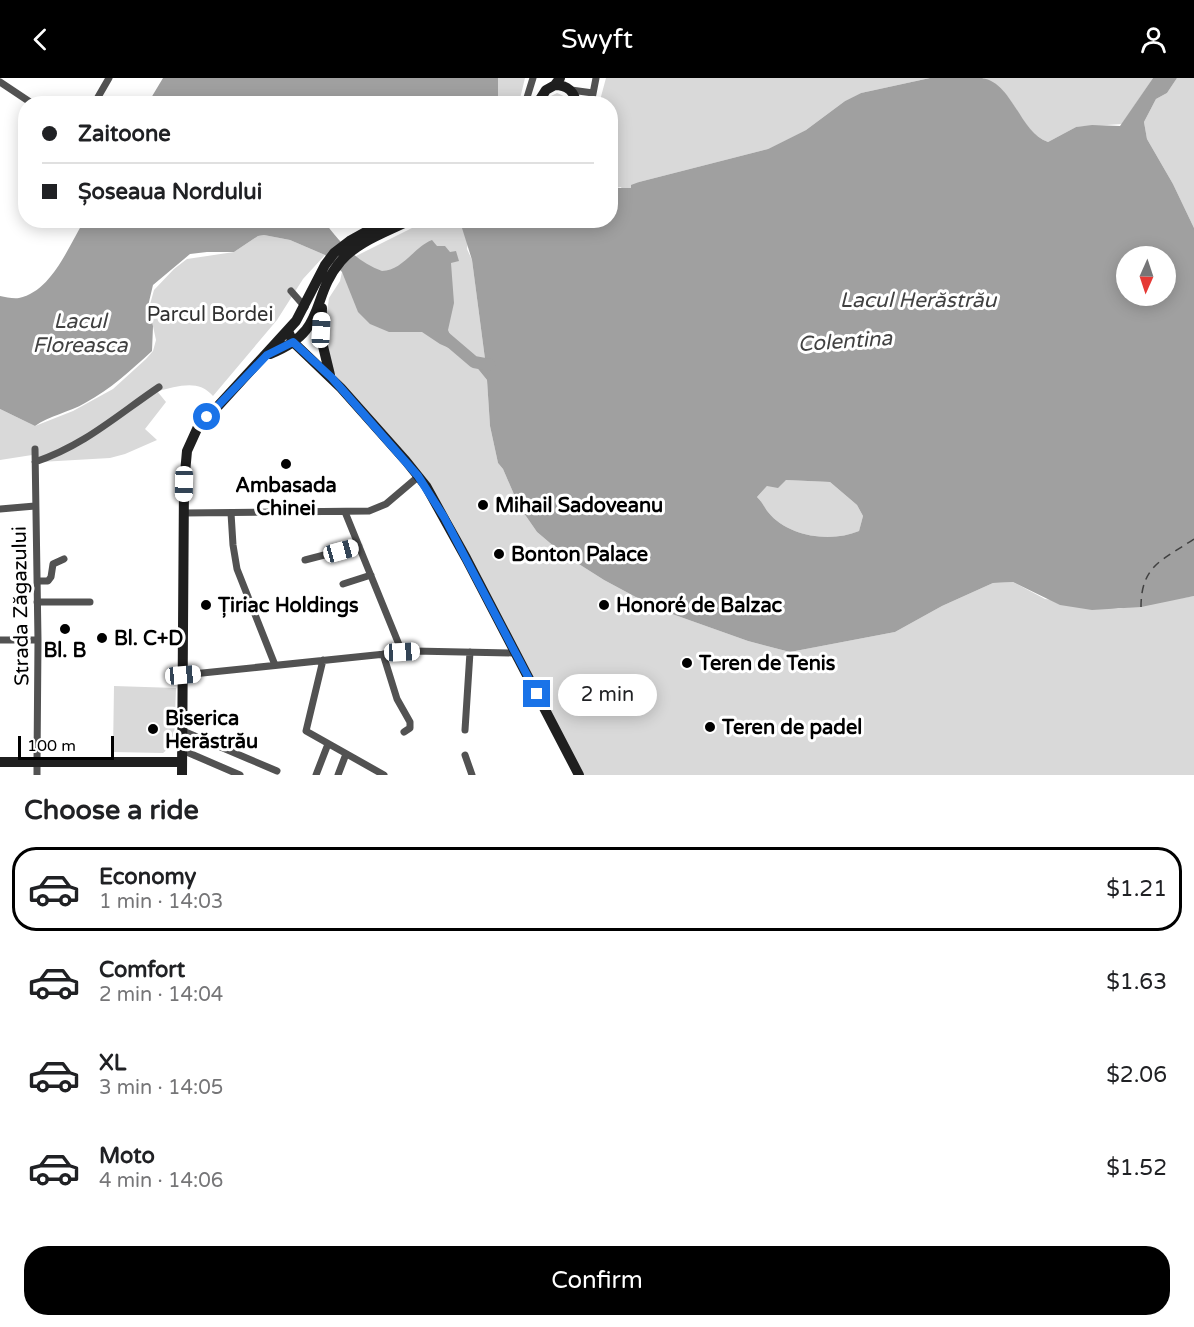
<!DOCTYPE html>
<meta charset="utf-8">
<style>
body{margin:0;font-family:"Varela Round",sans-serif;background:#f2f2f2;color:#202124;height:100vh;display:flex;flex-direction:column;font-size:22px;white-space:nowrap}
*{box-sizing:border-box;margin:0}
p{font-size:20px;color:#757577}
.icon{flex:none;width:33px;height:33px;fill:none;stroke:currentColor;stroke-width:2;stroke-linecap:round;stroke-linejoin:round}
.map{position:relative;height:697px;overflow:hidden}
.details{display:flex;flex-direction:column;background:#fff;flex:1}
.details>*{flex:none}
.hud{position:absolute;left:18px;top:18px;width:600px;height:132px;border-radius:24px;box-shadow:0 3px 15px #0003;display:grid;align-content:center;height:132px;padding:0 24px;background:#fff}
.needle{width:39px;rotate:183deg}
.buttons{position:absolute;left:1116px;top:168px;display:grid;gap:12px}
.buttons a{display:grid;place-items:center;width:60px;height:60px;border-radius:50%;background:#fff;box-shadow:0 3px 15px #0003;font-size:30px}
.scale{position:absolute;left:18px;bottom:15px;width:96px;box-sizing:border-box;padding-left:6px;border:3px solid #000;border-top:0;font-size:16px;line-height:21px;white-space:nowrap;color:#000;-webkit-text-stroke:4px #fff;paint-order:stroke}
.end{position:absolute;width:27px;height:27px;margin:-14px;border:8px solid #1a73e8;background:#fff;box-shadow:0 0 0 3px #fff}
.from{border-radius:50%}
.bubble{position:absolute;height:42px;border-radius:21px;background:#fff;box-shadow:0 3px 15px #0003;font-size:20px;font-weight:600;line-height:42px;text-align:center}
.car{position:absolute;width:18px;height:36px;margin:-18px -9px;border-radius:8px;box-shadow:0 0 4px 2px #0007;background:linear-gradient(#fff 24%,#345 0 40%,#fff 0 76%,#345 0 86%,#fff 0)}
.hud b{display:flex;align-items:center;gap:21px;height:57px;font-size:22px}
.hud b+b{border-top:2px solid #e0e0e0}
.hud i{width:15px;height:15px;background:#202124}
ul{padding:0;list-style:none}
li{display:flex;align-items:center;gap:18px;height:84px;margin:0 12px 9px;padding:0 12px;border:3px solid transparent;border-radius:24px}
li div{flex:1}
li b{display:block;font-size:22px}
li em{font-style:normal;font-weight:600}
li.active{border-color:#000}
li>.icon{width:54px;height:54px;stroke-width:1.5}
h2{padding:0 24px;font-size:27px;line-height:72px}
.button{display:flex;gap:12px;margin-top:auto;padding:12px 24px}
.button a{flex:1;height:69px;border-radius:24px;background:#000;color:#fff;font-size:24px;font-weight:600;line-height:69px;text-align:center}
header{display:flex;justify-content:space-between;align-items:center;height:78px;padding:0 24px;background:#000;color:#fff;font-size:27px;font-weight:600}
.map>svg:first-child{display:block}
.green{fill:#d9d9d9}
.water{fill:#a0a0a0;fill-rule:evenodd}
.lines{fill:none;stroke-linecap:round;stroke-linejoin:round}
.river{stroke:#a0a0a0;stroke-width:12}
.ferry{stroke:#414141;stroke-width:1.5;stroke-dasharray:8 6;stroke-linecap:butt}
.street{stroke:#525252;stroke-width:7}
.secondary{stroke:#1f1f1f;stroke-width:10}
.route{stroke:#1a73e8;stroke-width:8}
.poi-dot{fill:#000;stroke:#fff;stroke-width:2}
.labels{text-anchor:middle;stroke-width:6;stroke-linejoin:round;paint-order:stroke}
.park-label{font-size:20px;fill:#303030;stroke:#fff}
.poi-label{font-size:20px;font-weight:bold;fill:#000;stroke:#fff;text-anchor:start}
.street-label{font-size:20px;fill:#000;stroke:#fff}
.water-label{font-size:21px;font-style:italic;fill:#414141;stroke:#fff}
</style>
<header><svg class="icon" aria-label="back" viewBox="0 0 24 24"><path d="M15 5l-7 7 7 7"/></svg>Swyft<svg class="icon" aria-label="person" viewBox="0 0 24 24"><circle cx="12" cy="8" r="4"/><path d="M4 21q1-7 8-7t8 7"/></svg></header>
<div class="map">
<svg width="1194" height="697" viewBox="0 0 1194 697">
<rect width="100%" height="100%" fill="#fff"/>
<path class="green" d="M 498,0 L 525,0 L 519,25 L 498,26 Z
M 606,0 L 930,0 L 861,15 L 845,23 L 806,52 L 768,71 L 639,104 L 631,110 L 622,111 L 621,109 L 611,110 L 610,26 L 599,26 Z
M 983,0 L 1153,0 L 1122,46 L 1076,49 L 1048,64 C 1027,57 1017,28 1003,13 C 998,8 989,4 983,0 Z
M 1177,0 L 1194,0 L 1194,150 L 1173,106 L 1147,61 L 1144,44 L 1156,21 L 1167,15 Z
M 557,15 L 566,19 L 568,25 L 548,25 L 551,18 Z
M 426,143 L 469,143 L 470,146 L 467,171 L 472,182 L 485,281 L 482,284 L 474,286 L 487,302 L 490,348 L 498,385 L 503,391 L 519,428 L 537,454 L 563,476 L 604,502 L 658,531 L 748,563 L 790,574 L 895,554 L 942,528 L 993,505 L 1013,504 L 1045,521 L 1118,531 L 1194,518 L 1194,697 L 583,697 L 450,440 L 429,408 L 336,298 L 330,286 L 324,255 L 329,220 L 340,203 L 342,194 L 356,178 Z
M 264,157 L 290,162 L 325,177 L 303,201 L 277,242 L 213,318 C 198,300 177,309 157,313 L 166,324 L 145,351 L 157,362 L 125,376 L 110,380 L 40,384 L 32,377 L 0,382 L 0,331 L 35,348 L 73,333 L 113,311 L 146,281 L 153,273 L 156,262 L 149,230 L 154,212 L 174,191 L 187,181 L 234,174 L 258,158 Z
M 786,402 L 830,404 L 857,427 L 863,438 L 859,453 C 831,465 788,459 768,434 C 764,429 762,424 757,419 L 767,408 Z
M 114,608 L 176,610 L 174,666 L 163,675 L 113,674 Z"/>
<path class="water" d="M 163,0 L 498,0 L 498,26 L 148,25 Z
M 930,0 C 946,0 965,0 982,0 C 1013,5 1020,55 1048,64 L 1076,49 L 1092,47 L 1120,48 L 1153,0 L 1177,0 L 1167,15 L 1156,21 L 1144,44 L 1147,61 L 1173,106 L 1194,150 L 1194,518 L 1141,529 L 1092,532 L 1060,527 L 1013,504 L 993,505 L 942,528 L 895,554 L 790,574 L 748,563 L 658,531 L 604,502 L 563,476 L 537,454 L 519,428 L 503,391 L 498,385 L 490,348 L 487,302 L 474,286 L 476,282 L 482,284 L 485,281 L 472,182 L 462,150 L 470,146 L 469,143 L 610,142 L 611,110 L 631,110 L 631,107 L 639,104 L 768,71 L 806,52 L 845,23 L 861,15 ZM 1166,178 L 1166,218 L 1126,218 L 1126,178 ZM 786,402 L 830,404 L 857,427 L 863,438 L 859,453 C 831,465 788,459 768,434 C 764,429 763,425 757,419 L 767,408 L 778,410 Z
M 84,143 L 324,143 C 339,164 357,184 382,193 C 402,193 414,169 432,162 L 437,168 L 445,168 L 450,174 L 456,173 L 459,183 L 451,185 L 454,225 L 448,252 L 453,264 L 449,270 L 440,266 L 422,254 L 389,254 L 370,246 L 358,234 L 342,194 L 325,177 L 290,162 L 264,157 L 258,158 L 234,174 L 207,174 L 190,176 L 153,207 L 148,228 L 153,248 L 152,273 C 130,293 111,311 85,325 C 70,334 48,338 35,348 L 0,331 L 0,218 C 6,219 13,221 19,220 C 52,213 68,169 84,143 Z"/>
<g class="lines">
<path class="river" d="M 440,255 L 474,284 L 490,287"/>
<path class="ferry" d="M 1141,529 C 1141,487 1163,482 1194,461"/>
<path class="street" d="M 0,4 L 33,26
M 571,12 L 593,15
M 94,26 L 109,0
M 525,26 L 533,0
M 591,26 L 596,0
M 291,213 L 305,229
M 35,371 L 38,562 L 37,684
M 35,384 C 85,367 116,338 159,309
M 0,431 L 35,428
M 345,434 L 402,574
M 184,435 L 369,433 L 386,426 L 419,398
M 231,435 L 233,467 L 237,491 L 275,587
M 305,482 L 359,468
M 37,503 L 48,503 L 51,499 L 53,486 L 64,481
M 343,506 L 371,497
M 37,524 L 90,524
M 0,562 L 38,562
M 383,576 L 397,621 L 410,644 L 410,650 L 404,654
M 323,582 L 306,653 L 384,697
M 183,597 L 414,573 L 515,575
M 465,652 L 470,574
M 183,653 L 277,693
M 182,672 L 240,697
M 465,677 L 472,697
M 37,689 L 37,697
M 316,697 L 328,666
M 338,697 L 346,676"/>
<path class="secondary" d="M 555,7 C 567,7 575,14 576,26
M 537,26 L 546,12 L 555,7 L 560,0
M 322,230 L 321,260 L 330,297
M 288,253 L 293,264 L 341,310 L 406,383 L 426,408 L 466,480 L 579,697
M 270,276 C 329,253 309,220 341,183 C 358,163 387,154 410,142
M 0,684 L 182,684
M 182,697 L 184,406 L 187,373 L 197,351 L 296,243 L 325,187 L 334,175 L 351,162 L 387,142"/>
</g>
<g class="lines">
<path class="route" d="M 207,339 L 267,277 L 293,264 L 332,300 L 418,398 L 444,439 L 537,616"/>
</g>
<g class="poi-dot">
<circle cx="286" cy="386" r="6"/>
<circle cx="483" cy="427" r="6"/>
<circle cx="499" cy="476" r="6"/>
<circle cx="206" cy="527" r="6"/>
<circle cx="604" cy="527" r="6"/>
<circle cx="65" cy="551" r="6"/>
<circle cx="102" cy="560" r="6"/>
<circle cx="687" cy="585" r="6"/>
<circle cx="710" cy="649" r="6"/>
<circle cx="153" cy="651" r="6"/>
</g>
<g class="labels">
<g class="park-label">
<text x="210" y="243">Parcul Bordei</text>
</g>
<g class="poi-label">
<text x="286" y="414" text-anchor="middle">Ambasada<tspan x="286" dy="23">Chinei</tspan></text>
<text x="495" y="434">Mihail Sadoveanu</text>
<text x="511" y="483">Bonton Palace</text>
<text x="218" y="534">Țiriac Holdings</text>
<text x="616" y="534">Honoré de Balzac</text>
<text x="114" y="567">Bl. C+D</text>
<text x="65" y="579" text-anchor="middle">Bl. B</text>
<text x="699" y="592">Teren de Tenis</text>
<text x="165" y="647">Biserica<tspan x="165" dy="23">Herăstrău</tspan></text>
<text x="722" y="656">Teren de padel</text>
</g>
<g class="street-label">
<text transform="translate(20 528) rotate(-91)" y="7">Strada Zăgazului</text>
</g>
<g class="water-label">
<text x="918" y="229">Lacul Herăstrău</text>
<text x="80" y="250">Lacul<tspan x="80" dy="24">Floreasca</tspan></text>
<text transform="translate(845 263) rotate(-4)" y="7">Colentina</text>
</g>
</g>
</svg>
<div class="buttons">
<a><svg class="needle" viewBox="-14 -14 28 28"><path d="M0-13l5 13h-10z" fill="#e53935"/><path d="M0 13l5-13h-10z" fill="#757577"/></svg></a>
</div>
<div class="scale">100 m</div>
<i class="end from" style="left:207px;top:339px"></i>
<i class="end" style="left:537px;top:616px"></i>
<div class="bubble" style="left:558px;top:596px;width:99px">2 min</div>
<i class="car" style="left:321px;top:252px;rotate:3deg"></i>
<i class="car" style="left:184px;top:406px;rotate:181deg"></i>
<i class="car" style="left:341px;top:473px;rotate:75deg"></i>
<i class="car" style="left:402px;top:574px;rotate:87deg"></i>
<i class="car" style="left:183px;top:597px;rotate:85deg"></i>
<div class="hud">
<b><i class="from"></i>Zaitoone</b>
<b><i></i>Șoseaua Nordului</b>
</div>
</div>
<section class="details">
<h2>Choose a ride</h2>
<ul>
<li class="active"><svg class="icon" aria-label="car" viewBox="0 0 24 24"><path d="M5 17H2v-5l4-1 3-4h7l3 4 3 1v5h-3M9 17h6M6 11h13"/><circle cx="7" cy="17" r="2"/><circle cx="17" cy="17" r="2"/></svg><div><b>Economy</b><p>1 min · 14:03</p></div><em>$1.21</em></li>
<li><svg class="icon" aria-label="car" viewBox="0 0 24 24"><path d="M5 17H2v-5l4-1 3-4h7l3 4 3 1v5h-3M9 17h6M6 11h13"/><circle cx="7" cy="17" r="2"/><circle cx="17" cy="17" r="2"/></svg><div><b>Comfort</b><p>2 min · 14:04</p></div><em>$1.63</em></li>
<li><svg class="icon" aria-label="car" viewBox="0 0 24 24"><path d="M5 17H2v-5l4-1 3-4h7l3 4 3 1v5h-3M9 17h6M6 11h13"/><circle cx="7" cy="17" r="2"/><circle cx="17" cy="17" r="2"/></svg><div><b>XL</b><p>3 min · 14:05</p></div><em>$2.06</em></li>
<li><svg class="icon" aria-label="car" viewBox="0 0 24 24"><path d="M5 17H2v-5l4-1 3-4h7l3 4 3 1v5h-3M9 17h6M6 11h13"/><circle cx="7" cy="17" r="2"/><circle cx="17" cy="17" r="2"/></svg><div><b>Moto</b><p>4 min · 14:06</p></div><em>$1.52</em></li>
</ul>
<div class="button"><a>Confirm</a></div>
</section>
